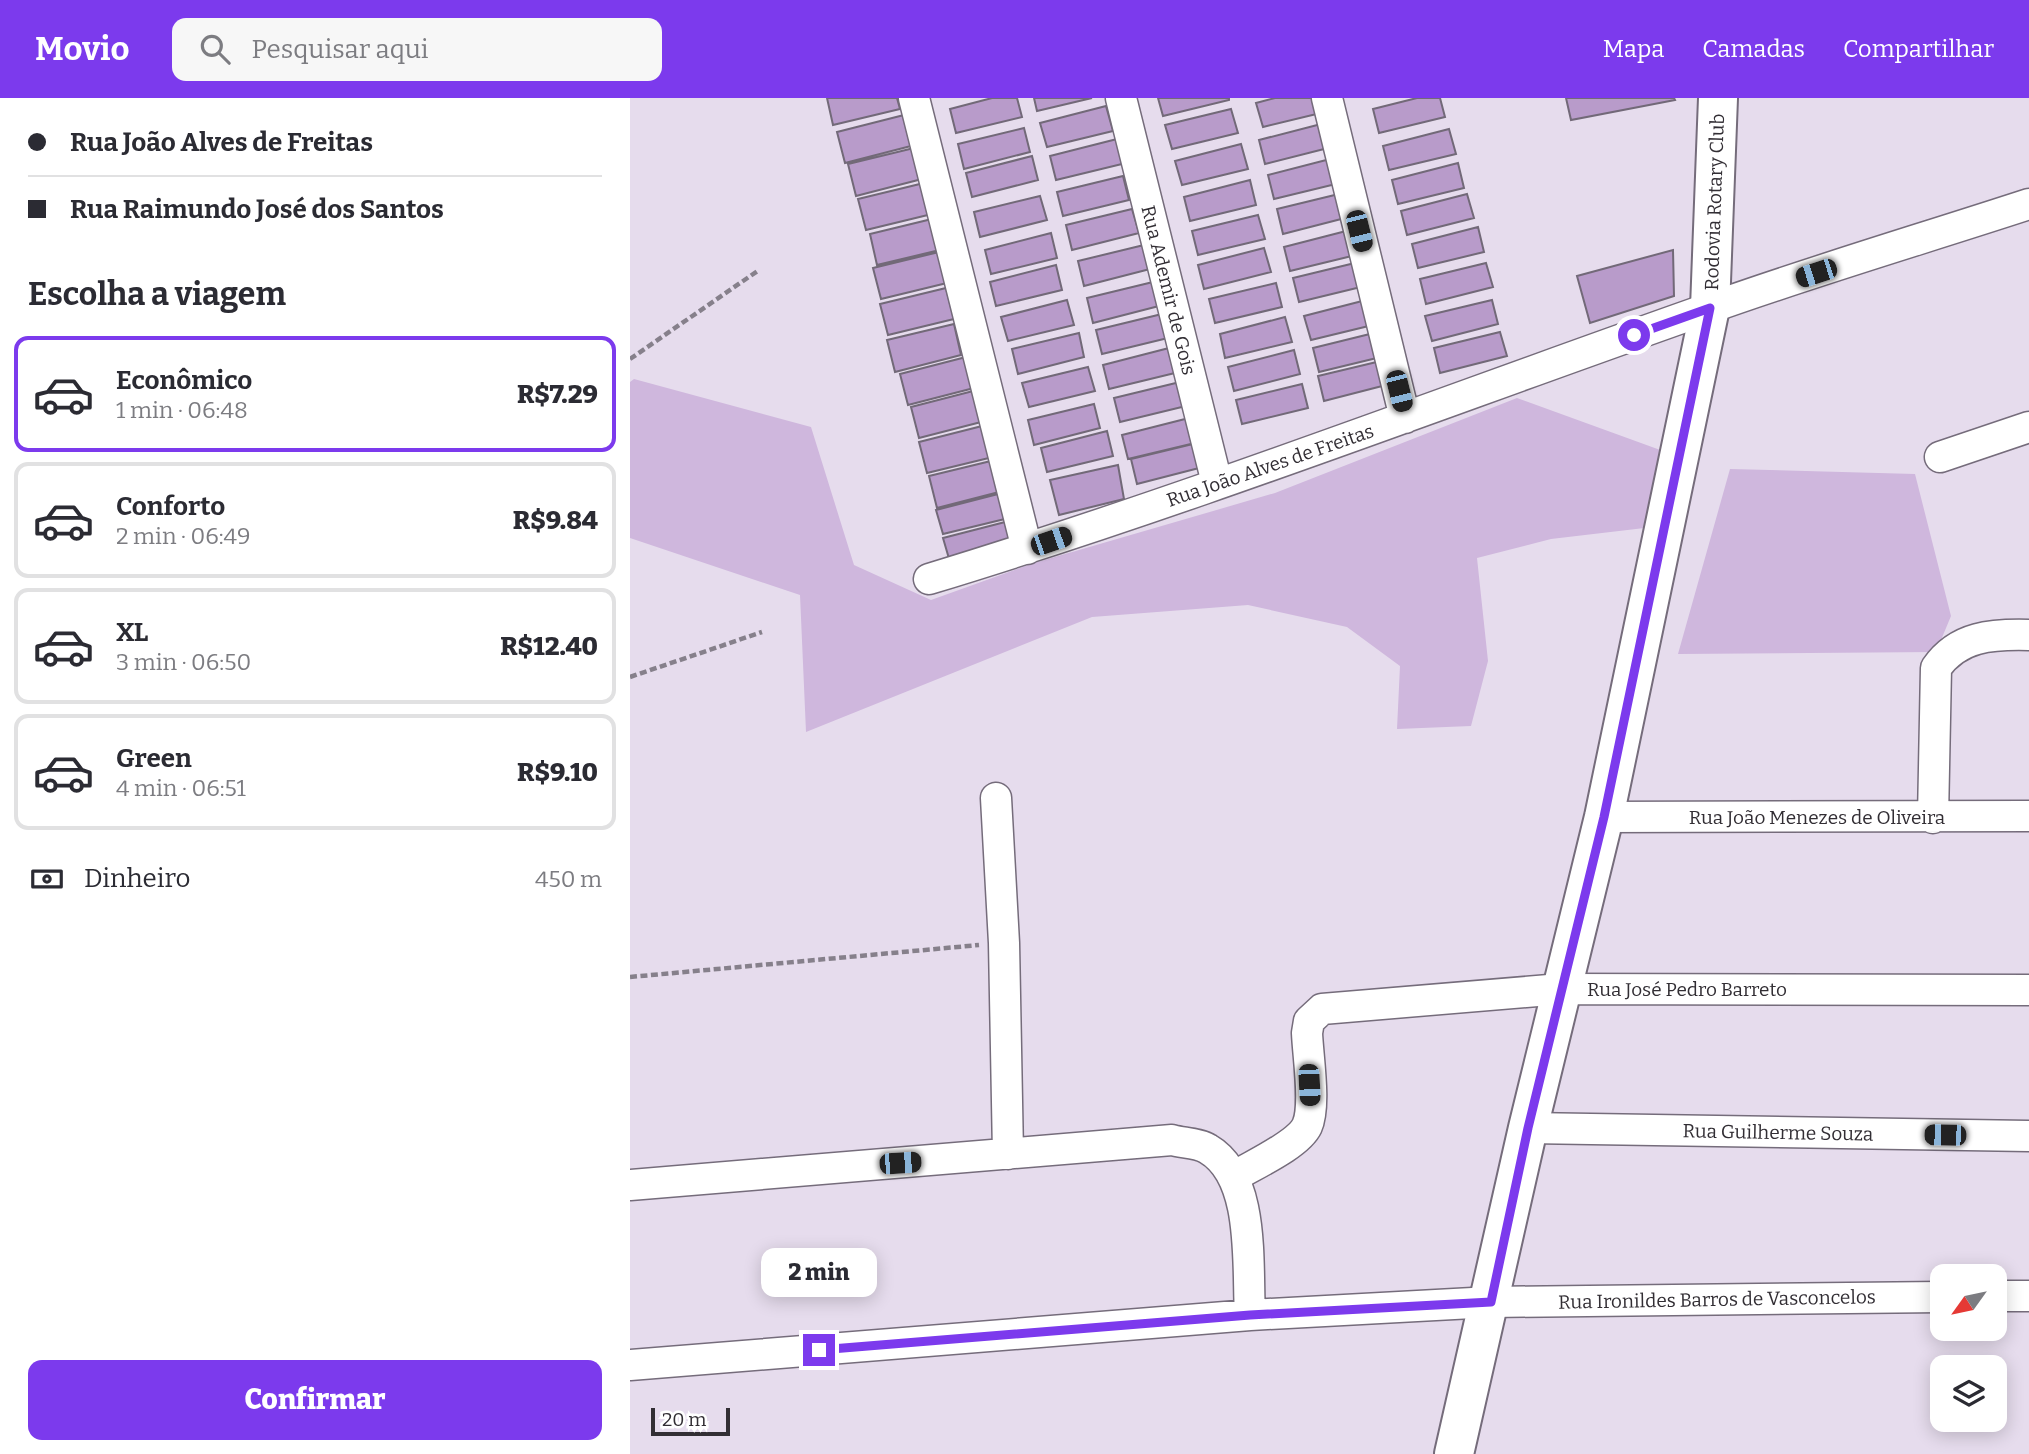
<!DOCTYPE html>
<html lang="pt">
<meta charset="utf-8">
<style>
body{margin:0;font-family:Bitter,serif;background:#f7f7f7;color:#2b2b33;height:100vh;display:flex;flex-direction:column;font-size:26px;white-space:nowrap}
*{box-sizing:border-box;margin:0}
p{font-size:23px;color:#7c7c81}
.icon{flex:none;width:38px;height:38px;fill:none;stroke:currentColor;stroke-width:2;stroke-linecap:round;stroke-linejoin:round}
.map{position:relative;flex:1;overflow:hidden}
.panel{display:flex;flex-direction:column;background:#fff;width:630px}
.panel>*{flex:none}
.top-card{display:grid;align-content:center;height:154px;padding:0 28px;background:#fff}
.needle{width:46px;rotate:237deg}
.controls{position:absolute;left:1300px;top:1166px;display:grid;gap:14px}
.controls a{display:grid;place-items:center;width:77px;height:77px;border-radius:14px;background:#fff;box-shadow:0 4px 18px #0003;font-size:35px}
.scale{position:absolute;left:21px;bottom:18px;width:79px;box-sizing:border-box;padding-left:7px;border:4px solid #322e34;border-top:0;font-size:19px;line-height:24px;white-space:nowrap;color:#322e34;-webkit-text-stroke:5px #fff;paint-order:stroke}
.end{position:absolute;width:32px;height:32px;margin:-16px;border:9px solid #7c3aed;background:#fff;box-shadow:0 0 0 4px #fff}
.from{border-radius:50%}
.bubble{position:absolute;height:49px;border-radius:14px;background:#fff;box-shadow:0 4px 18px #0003;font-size:23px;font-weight:800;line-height:49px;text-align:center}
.car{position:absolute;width:21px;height:42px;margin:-21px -10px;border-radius:9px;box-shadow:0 0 5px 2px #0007;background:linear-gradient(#222 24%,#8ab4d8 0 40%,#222 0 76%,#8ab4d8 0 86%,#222 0)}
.top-card b{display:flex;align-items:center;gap:24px;height:66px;font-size:26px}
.top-card b+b{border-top:2px solid #e1e1e2}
.top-card i{width:18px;height:18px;background:#2b2b33}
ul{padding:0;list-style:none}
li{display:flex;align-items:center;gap:21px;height:116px;margin:0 14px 10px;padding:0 14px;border:4px solid #e1e1e2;border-radius:14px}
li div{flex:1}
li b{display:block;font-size:26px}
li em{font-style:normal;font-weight:800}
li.active{border-color:#7c3aed}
li>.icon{width:63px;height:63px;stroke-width:1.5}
h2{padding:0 28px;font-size:32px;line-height:84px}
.pay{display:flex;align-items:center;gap:18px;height:77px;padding:0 28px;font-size:26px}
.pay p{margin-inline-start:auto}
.primary-button{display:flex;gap:14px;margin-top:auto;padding:14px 28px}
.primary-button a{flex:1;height:80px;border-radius:14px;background:#7c3aed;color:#fff;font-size:28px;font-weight:800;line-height:80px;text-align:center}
header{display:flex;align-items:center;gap:42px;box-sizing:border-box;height:98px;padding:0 35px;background:#7c3aed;color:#fff}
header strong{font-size:33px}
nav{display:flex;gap:38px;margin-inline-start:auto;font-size:24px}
.search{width:490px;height:63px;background:#f7f7f7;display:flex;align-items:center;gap:18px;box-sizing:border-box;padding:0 24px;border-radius:14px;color:#7c7c81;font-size:26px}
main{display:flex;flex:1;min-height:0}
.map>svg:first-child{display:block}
.green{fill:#cfb7dd}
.building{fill:#b89bca;stroke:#726978;stroke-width:2}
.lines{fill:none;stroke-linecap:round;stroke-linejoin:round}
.street-casing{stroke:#756c7b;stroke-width:33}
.secondary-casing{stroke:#756c7b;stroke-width:42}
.path{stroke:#86808b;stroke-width:4.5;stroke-dasharray:7 3.5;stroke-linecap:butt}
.street{stroke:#fff;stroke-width:30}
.secondary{stroke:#fff;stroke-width:38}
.route{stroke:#7c3aed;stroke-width:9}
.labels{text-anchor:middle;stroke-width:7;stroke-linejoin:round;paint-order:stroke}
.street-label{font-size:19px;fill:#322e34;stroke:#fff}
</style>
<header>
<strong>Movio</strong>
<div class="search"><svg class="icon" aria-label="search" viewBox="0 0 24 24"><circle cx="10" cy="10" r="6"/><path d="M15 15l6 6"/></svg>Pesquisar aqui</div>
<nav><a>Mapa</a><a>Camadas</a><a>Compartilhar</a></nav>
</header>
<main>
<section class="panel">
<div class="top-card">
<b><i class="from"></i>Rua João Alves de Freitas</b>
<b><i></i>Rua Raimundo José dos Santos</b>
</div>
<h2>Escolha a viagem</h2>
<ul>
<li class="active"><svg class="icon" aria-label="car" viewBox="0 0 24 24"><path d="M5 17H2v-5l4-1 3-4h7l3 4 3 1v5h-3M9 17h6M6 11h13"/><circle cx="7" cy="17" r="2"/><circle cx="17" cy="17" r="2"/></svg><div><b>Econômico</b><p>1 min · 06:48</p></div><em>R$7.29</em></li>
<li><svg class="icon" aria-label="car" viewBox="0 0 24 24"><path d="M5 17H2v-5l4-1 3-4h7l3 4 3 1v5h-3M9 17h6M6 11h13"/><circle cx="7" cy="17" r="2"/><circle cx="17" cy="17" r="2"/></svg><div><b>Conforto</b><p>2 min · 06:49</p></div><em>R$9.84</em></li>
<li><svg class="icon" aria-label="car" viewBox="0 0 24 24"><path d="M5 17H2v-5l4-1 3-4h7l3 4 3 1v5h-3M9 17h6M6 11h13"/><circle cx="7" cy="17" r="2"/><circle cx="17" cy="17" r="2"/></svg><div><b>XL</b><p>3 min · 06:50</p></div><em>R$12.40</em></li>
<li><svg class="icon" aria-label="car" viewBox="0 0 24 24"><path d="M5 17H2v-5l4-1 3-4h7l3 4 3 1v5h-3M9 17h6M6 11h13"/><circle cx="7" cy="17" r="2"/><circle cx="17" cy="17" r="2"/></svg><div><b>Green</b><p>4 min · 06:51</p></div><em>R$9.10</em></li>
</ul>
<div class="pay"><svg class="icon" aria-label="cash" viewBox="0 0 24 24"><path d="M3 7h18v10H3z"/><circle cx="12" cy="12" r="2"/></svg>Dinheiro<p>450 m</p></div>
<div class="primary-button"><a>Confirmar</a></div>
</section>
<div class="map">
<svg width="1399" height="1356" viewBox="0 0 1399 1356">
<rect width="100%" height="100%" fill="#e6dced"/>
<path class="green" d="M 4,281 L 181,329 L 224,467 L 301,502 L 401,466 L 645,395 L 887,300 L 1044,357 L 1023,429 L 921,441 L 847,460 L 858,563 L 841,628 L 767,631 L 770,568 L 717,529 L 618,507 L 462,519 L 176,634 L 170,497 L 0,440 L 0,284 Z
M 1100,371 L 1285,376 L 1321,518 L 1306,554 L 1048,556 Z"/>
<path class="building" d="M 197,0 L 267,0 L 270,11 L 203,27 Z
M 362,0 L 387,0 L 392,19 L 326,35 L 320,11 Z
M 404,0 L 462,0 L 407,13 Z
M 528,0 L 599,0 L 599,2 L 533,18 Z
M 645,0 L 695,0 L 699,13 L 633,29 L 626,5 Z
M 787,0 L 810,0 L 815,19 L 749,35 L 743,11 Z
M 936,0 L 1044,0 L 1045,2 L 941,22 Z
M 476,8 L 483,33 L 417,49 L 410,25 Z
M 601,11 L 608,35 L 542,51 L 535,27 Z
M 274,17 L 281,48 L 215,65 L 207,34 Z
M 695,25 L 702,49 L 635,66 L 629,42 Z
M 394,30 L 400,54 L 334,71 L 328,46 Z
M 819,31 L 826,56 L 759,72 L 753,48 Z
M 487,41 L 492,66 L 426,82 L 420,58 Z
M 611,46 L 618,71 L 552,87 L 545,63 Z
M 284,50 L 292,81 L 226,98 L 218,66 Z
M 402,58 L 408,82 L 342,99 L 336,75 Z
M 704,60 L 710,85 L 644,101 L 638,77 Z
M 828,65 L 834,90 L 768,106 L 762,82 Z
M 493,78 L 499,102 L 433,118 L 427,94 Z
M 620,82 L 626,107 L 560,123 L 554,99 Z
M 294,85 L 302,116 L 236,132 L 228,101 Z
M 713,95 L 719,119 L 653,136 L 647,111 Z
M 837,96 L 844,120 L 777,137 L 771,113 Z
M 410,98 L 417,122 L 350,139 L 344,114 Z
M 502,111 L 509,135 L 442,152 L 436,127 Z
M 628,117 L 635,141 L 568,157 L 562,133 Z
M 306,120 L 314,151 L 247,167 L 240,136 Z
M 848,129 L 854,154 L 788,170 L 782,146 Z
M 720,132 L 726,157 L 660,173 L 654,149 Z
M 421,135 L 427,160 L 361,176 L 355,152 Z
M 514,147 L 520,171 L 454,188 L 448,163 Z
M 634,150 L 641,174 L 574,191 L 568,167 Z
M 1043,152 L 1044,198 L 960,225 L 947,178 Z
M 309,154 L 317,185 L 251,201 L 243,170 Z
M 729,164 L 735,188 L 669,204 L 663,180 Z
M 856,165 L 863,189 L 796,206 L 790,181 Z
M 426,167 L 432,192 L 366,208 L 360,184 Z
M 523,184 L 529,208 L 463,225 L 457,200 Z
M 646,185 L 652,209 L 585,225 L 579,201 Z
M 316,190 L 324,221 L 258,237 L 250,206 Z
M 740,201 L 747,226 L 681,242 L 674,218 Z
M 437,202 L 444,227 L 378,243 L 371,219 Z
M 862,202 L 868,226 L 802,243 L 795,218 Z
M 532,216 L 538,240 L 472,256 L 466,232 Z
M 655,219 L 662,244 L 595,260 L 590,236 Z
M 324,226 L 331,257 L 265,274 L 257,242 Z
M 748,234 L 755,258 L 689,274 L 683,250 Z
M 870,234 L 877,258 L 810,275 L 804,250 Z
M 449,235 L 454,259 L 388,276 L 382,251 Z
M 539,250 L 545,275 L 479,291 L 473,267 Z
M 664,252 L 670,276 L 604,293 L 598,269 Z
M 336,259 L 344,290 L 278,307 L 270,276 Z
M 755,262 L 760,286 L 694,303 L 688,278 Z
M 458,269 L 465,293 L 399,309 L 392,285 Z
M 550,284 L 556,308 L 490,324 L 484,300 Z
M 672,286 L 678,310 L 612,326 L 606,302 Z
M 347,292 L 355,323 L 289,340 L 281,309 Z
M 464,306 L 470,330 L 404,347 L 398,322 Z
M 559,320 L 565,345 L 498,361 L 492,337 Z
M 356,327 L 363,359 L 297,375 L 289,344 Z
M 477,333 L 483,358 L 417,374 L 411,350 Z
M 567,345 L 573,369 L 507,386 L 501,361 Z
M 365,362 L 373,393 L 307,410 L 299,378 Z
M 488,367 L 494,401 L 429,417 L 420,382 Z
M 372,395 L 379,420 L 313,436 L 306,412 Z
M 379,423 L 385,448 L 320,464 L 313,440 Z"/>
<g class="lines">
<g class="street-casing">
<path id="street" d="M 284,0 L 397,451
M 491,0 L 587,385
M 697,0 L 775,320
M 1310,359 L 1399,329
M 299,481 C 562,401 818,302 1077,211 C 1183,173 1292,141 1399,106
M 366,700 L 374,845 L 378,1056
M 974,719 L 1399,718
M 1303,720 L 1306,570 C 1328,538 1362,536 1399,537
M 898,1030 L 1399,1038
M 605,1078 C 623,1067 668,1047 677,1028 C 686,1008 678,959 677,935 L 679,923 L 692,911 L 931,891 L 1399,892
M 0,1087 L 542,1042 C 552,1045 569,1045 578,1051 C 626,1079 617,1169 620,1217
M 1365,1198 L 1399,1198
M 0,1267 L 620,1217 L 861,1204 L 1312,1199"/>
</g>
<g class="secondary-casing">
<path id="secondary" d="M 824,1356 L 898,1030 L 974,719 L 1080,210 L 1088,0"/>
</g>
<path class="path" d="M 0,261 L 129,172
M 0,579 L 132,534
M 0,879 L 349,847"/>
<use href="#street" class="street"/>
<use href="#secondary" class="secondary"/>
</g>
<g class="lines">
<path class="route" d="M 189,1252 L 620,1217 L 861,1204 L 898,1030 L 974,719 L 1080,210 L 1004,237"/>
</g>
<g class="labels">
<g class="street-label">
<text transform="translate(1084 104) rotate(-88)" y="7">Rodovia Rotary Club</text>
<text transform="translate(539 192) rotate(76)" y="7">Rua Ademir de Gois</text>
<text transform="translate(640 367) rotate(-19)" y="7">Rua João Alves de Freitas</text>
<text x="1187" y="726">Rua João Menezes de Oliveira</text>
<text x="1057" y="898">Rua José Pedro Barreto</text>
<text transform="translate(1148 1034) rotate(1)" y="7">Rua Guilherme Souza</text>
<text transform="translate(1087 1201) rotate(-1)" y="7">Rua Ironildes Barros de Vasconcelos</text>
</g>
</g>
</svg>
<div class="controls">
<a><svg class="needle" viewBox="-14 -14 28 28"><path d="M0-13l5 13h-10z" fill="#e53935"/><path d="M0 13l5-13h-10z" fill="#7c7c81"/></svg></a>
<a><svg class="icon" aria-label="layers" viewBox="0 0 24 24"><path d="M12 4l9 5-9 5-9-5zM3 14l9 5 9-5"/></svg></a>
</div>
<div class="scale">20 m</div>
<i class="end from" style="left:1004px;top:237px"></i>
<i class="end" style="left:189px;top:1252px"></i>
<div class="bubble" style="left:131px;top:1150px;width:116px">2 min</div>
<i class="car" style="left:729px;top:133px;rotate:166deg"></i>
<i class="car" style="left:1186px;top:175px;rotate:252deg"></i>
<i class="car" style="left:769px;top:293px;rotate:166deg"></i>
<i class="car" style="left:421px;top:443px;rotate:71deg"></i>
<i class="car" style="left:679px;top:987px;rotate:177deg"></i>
<i class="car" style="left:1315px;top:1037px;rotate:271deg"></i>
<i class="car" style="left:270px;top:1065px;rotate:86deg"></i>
</div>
</main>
